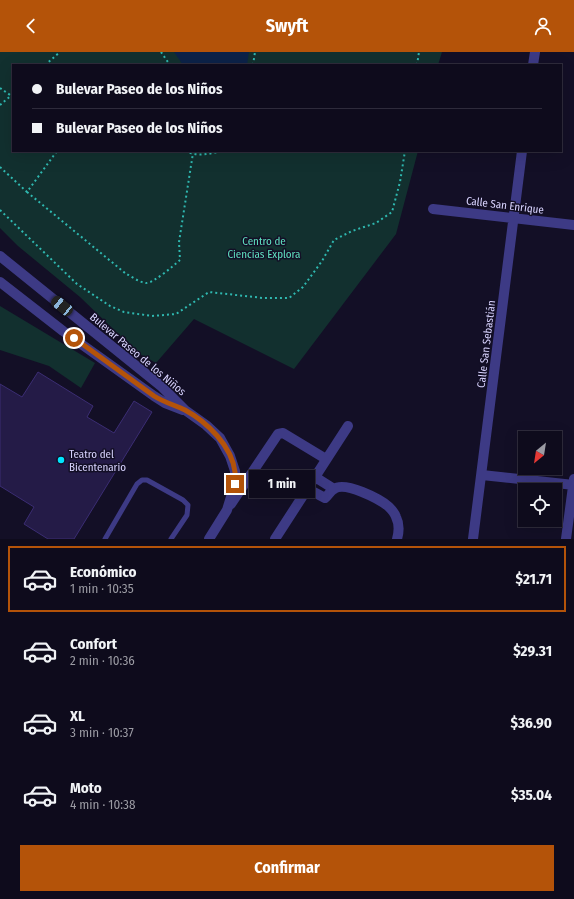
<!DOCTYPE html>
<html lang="es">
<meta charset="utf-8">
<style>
body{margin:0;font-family:"Fira Sans Condensed",sans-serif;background:#171425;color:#f1f3f6;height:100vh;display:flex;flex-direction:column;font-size:15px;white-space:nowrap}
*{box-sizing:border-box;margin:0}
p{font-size:13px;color:#9b9ba3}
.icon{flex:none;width:22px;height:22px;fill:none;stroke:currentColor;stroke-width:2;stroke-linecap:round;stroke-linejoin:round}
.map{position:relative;height:487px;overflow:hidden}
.side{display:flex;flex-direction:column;background:#0e0b1c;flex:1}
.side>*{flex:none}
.hud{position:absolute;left:12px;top:12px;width:550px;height:88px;border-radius:0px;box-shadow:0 4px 16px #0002,0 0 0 1px #2e2b3b;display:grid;align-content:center;height:88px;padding:0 20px;background:#0e0b1c}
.needle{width:26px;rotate:210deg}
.controls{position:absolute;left:518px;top:379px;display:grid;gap:8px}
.controls a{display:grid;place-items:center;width:44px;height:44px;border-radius:0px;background:#0e0b1c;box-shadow:0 4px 16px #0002,0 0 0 1px #2e2b3b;font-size:20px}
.end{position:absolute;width:18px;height:18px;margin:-9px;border:5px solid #b45309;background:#fff;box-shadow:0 0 0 2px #fff}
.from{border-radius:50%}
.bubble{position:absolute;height:28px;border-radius:0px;background:#0e0b1c;box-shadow:0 4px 16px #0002,0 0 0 1px #2e2b3b;font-size:13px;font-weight:700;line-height:28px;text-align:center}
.car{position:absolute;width:12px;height:24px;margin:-12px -6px;border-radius:5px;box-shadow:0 0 3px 1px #0007;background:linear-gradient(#222 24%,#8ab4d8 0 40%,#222 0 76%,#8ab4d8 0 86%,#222 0)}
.hud b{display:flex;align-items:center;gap:14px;height:38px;font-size:15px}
.hud b+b{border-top:1px solid #2e2b3b}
.hud i{width:10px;height:10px;background:#f1f3f6}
ul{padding:7px 0 0;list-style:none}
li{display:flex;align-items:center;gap:12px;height:66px;margin:0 8px 6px;padding:0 12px;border:2px solid transparent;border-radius:0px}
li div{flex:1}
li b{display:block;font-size:15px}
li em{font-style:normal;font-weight:700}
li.selected{border-color:#b45309}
li>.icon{width:36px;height:36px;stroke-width:1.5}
.button{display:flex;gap:8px;margin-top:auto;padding:8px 20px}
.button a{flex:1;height:46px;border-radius:0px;background:#b45309;color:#fff;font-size:16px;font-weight:700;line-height:46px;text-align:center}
header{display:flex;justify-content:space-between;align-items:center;height:52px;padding:0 20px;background:#b45309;color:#fff;font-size:18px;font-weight:700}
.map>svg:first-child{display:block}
.green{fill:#12302f}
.water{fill:#0c2248}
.building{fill:#241b47;stroke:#3b2d73}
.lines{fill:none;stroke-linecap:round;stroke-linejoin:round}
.path{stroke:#2fb8b0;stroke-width:2;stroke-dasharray:2 3;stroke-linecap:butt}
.service{stroke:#3d3a85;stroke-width:5}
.minor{stroke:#3d3a85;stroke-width:10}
.tertiary{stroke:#3d3a85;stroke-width:10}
.route{stroke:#b45309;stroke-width:5}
.poi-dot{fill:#00e5ff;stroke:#130f26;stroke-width:1.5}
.labels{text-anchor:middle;stroke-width:3;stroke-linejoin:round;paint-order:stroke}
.street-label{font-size:11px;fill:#d9d4ff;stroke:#130f26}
.park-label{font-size:11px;fill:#5fe0c0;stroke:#130f26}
.poi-label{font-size:11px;fill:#d9d4ff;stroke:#130f26;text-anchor:start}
</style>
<header><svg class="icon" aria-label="back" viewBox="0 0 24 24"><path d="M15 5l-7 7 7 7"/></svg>Swyft<svg class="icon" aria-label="person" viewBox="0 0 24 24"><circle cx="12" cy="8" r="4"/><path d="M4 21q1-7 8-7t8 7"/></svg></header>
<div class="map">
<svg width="574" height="487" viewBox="0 0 574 487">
<rect width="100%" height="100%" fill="#130f26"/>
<path class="green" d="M 0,0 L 442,0 L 438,13 L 13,13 L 13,99 L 418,99 L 396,182 L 294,317 L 194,267 L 156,311 L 138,301 L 80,245 L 18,194 L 0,176 Z
M 0,254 L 95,311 L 81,336 L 49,314 L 0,298 Z"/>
<path class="water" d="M 174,0 L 249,0 L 247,13 L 183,13 Z"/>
<path class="building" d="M 38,320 L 93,354 L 87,365 L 114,381 L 134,349 L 152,360 L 74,487 L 48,487 L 24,472 L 34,455 L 0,434 L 0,332 L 22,345 Z"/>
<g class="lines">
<path class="path" d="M 161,0 L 170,13
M 45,13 L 60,0
M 253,13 L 255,0
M 417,13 L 419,0
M 0,36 L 13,45
M 0,53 L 13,42
M 185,99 C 197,105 210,102 222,99
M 0,115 L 27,140 L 57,99
M 27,140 L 125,221 C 131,224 138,230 146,231 C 154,231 173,214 180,208 L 179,190 L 193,101
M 0,158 L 77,232 L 110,254 L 124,260 L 152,264 L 176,262 L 209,240 L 263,246 L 289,246 L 303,235 L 322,209 L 334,188 L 352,179 L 376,171 L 392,160 L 400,130 L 405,99"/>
<path class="service" d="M 105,487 L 137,432 L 142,428 L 147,428 L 183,448 L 188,453 L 187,463 L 171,487"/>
<path class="minor" d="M 533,13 L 535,0
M 433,157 L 574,173
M 482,423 L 574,433
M 315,425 L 334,437
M 308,437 L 325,446 C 328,444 330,439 334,437 C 345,429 380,447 389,455 C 391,457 395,462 396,465 C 400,473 399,480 397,487
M 231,452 L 278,382 L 283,381 L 326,407
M 275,487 L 348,374
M 473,487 L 522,99
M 566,487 L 574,427"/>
<path class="tertiary" d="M 0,204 L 161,334 L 185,358 L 206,373 L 220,386 L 230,404 L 235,419 L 235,432 L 227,458 L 209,487
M 0,230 L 63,279 L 154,344 L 165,351 L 183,358"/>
</g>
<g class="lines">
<path class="route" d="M 74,286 L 154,344 C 165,351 175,353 185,358 C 207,370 232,394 235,420 C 235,424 235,428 235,432"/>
</g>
<circle class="poi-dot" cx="61" cy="408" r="4"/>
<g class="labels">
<g class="street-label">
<text transform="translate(505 153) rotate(7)" y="4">Calle San Enrique</text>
<text transform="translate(486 292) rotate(-83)" y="4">Calle San Sebastián</text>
<text transform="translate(138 302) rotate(40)" y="4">Bulevar Paseo de los Niños</text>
</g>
<g class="park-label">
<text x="264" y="193">Centro de<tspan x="264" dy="13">Ciencias Explora</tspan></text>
</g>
<g class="poi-label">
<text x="69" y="406">Teatro del<tspan x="69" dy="13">Bicentenario</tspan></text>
</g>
</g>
</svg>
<div class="controls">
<a><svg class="needle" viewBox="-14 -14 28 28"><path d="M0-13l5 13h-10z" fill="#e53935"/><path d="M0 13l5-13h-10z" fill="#9b9ba3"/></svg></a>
<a><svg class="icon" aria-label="locate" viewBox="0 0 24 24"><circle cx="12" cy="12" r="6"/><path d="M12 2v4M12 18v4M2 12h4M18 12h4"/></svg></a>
</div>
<i class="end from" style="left:74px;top:286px"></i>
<i class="end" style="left:235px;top:432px"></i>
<div class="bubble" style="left:249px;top:418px;width:66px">1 min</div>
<i class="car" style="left:62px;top:254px;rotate:309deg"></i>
<div class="hud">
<b><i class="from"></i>Bulevar Paseo de los Niños</b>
<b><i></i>Bulevar Paseo de los Niños</b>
</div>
</div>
<section class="side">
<ul>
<li class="selected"><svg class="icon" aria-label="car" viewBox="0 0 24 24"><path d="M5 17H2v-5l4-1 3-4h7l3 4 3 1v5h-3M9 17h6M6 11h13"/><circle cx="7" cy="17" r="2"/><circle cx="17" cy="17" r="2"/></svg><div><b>Económico</b><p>1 min · 10:35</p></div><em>$21.71</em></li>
<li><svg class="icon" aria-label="car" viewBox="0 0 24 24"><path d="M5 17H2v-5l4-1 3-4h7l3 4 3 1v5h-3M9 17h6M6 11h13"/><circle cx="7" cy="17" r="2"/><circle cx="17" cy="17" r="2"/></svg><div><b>Confort</b><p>2 min · 10:36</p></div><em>$29.31</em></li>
<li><svg class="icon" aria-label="car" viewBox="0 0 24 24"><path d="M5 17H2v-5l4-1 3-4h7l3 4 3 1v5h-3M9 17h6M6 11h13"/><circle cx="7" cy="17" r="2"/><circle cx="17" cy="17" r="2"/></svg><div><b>XL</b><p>3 min · 10:37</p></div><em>$36.90</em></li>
<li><svg class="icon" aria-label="car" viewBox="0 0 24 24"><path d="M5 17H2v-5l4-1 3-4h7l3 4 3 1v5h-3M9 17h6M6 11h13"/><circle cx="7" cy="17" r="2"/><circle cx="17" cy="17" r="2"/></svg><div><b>Moto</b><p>4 min · 10:38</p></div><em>$35.04</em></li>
</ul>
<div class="button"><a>Confirmar</a></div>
</section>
